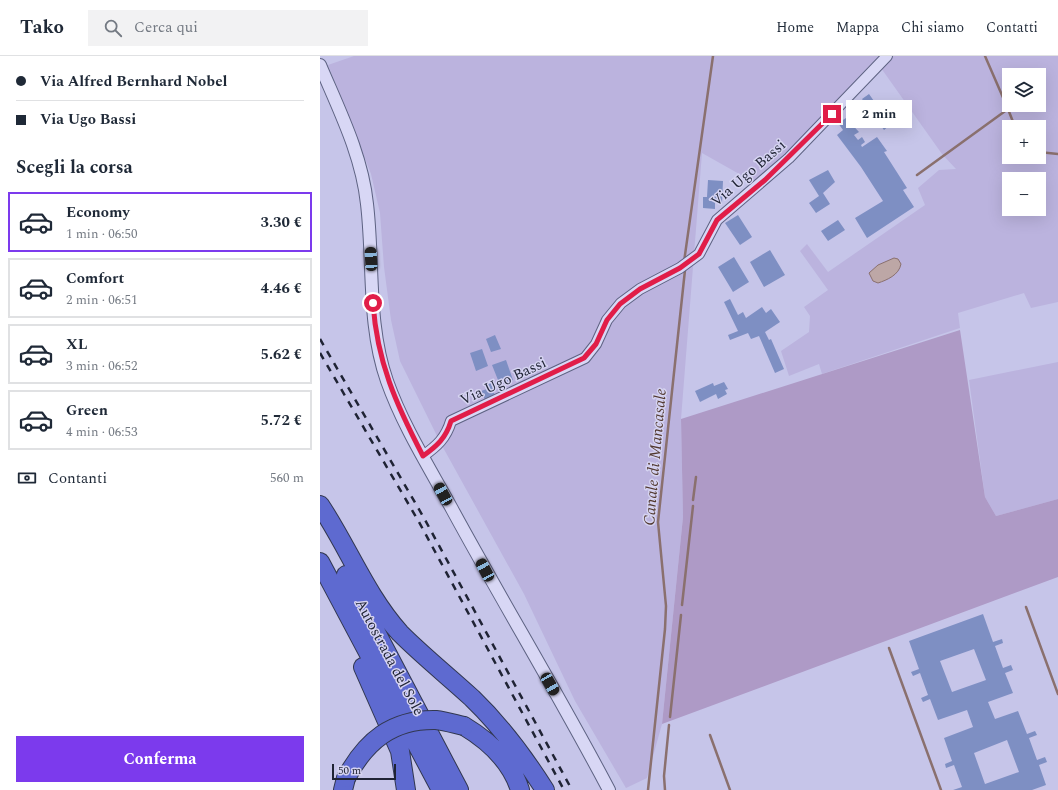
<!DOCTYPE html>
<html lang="it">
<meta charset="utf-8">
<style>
body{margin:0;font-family:Spectral,serif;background:#f2f2f3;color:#1f2937;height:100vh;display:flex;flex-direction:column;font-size:15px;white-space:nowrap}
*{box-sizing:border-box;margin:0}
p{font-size:13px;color:#747a83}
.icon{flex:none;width:22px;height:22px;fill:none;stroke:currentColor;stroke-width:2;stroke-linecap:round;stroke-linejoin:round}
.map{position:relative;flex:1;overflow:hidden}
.sheet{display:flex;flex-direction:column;background:#fff;width:320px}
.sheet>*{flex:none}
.top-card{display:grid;align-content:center;height:88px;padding:0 16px;background:#fff}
.controls{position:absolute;left:682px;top:12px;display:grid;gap:8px}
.controls a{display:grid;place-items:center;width:44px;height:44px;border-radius:0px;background:#fff;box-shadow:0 4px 16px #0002;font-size:20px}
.scale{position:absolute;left:12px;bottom:10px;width:64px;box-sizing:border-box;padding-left:4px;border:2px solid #1f2334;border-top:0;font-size:11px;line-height:14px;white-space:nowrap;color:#1f2334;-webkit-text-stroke:3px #d5d3f1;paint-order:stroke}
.end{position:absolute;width:18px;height:18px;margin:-9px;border:5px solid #e11d48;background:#fff;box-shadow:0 0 0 2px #fff}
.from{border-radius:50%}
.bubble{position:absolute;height:28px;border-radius:0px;background:#fff;box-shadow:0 4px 16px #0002;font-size:13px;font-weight:700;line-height:28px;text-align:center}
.car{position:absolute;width:12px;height:24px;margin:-12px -6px;border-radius:5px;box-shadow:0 0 3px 1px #0007;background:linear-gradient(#222 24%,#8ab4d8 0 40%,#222 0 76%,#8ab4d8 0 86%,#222 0)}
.top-card b{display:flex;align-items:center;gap:14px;height:38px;font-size:15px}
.top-card b+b{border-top:1px solid #e0e1e3}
.top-card i{width:10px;height:10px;background:#1f2937}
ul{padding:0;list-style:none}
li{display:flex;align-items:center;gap:12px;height:60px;margin:0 8px 6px;padding:0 8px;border:2px solid #e0e1e3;border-radius:0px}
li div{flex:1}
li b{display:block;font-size:15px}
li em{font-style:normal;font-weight:700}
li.active{border-color:#7c3aed}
li>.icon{width:36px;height:36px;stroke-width:1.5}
h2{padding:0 16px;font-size:18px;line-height:48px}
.pay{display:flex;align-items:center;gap:10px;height:44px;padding:0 16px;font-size:15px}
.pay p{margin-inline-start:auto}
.action{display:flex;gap:8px;margin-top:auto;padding:8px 16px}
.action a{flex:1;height:46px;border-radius:0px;background:#7c3aed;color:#fff;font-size:16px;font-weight:700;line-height:46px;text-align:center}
header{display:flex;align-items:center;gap:24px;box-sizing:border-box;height:56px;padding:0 20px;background:#fff;border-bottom:1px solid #e0e1e3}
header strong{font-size:19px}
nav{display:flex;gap:22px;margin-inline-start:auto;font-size:14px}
.search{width:280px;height:36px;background:#f2f2f3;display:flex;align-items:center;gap:10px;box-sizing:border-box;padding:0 14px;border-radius:0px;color:#747a83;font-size:15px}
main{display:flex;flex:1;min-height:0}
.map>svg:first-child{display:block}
.farmland{fill:#bbb3de;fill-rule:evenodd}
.green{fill:#ae9ac6}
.water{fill:#bda7a6;stroke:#8a706e}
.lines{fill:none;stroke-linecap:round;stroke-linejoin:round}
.stream{stroke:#8a706e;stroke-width:2.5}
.building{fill:#7e8fc3;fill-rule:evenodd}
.minor-casing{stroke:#5d6282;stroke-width:12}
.tertiary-casing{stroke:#5d6282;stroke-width:14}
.motorway-casing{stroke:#313750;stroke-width:20}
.minor{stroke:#d8d7f5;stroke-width:10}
.tertiary{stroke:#d8d7f5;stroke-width:12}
.motorway{stroke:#5e6ad0;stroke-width:18}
.rail{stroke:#1f2334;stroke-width:2.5;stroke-dasharray:7 7;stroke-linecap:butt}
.motorway-bridge-casing{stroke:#313750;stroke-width:20;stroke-linecap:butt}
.motorway-bridge{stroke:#5e6ad0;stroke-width:18}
.route{stroke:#e11d48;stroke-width:5}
.labels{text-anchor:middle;stroke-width:3;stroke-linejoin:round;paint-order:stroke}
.street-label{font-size:15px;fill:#1f2334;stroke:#d5d3f1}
.water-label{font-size:16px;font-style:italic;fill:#523930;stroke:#d5d3f1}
</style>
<header>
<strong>Tako</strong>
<div class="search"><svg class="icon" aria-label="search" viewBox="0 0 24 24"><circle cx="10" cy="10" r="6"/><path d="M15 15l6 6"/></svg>Cerca qui</div>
<nav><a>Home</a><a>Mappa</a><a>Chi siamo</a><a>Contatti</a></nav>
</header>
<main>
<section class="sheet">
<div class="top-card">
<b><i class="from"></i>Via Alfred Bernhard Nobel</b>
<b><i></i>Via Ugo Bassi</b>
</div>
<h2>Scegli la corsa</h2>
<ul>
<li class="active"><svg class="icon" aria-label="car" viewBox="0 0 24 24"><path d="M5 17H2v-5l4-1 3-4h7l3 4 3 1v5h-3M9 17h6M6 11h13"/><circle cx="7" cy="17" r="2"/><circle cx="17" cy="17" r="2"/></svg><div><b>Economy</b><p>1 min · 06:50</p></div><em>3.30 €</em></li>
<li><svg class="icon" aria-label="car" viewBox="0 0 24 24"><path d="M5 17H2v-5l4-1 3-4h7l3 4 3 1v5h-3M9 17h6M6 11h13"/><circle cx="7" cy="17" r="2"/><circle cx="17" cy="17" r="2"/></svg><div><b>Comfort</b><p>2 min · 06:51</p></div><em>4.46 €</em></li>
<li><svg class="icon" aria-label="car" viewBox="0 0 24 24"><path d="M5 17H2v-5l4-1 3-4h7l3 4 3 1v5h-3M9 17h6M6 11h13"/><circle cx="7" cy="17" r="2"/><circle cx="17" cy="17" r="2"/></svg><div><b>XL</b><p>3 min · 06:52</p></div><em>5.62 €</em></li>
<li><svg class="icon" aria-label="car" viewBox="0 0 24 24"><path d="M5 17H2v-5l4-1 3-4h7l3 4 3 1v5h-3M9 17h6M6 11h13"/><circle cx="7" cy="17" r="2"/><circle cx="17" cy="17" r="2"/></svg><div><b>Green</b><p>4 min · 06:53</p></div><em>5.72 €</em></li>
</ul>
<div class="pay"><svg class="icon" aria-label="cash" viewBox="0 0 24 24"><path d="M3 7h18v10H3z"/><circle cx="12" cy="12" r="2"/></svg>Contanti<p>560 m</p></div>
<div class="action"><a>Conferma</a></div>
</section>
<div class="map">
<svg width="738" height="734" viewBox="0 0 738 734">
<rect width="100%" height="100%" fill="#c6c5e9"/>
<path class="farmland" d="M 34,0 L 562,0 L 437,128 L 382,97 L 361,363 L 363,461 L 342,668 L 327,722 L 306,732 L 255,645 L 204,538 L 120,386 L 80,305 L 71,264 L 64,211 L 60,157 L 51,118 L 8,9 Z
M 573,0 L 738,0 L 738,246 L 711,252 L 704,237 L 638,257 L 640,272 L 502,318 L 499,308 L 469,320 L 461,295 L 489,276 L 490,260 L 484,251 L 508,234 L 480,195 L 487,188 L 508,216 L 605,149 L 598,132 L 619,114 L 636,113 L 622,98 L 561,12 ZM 689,19 L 719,19 L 719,49 L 689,49 ZM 689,71 L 719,71 L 719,101 L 689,101 ZM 689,123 L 719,123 L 719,153 L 689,153 Z
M 738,306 L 738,443 L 676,460 L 665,441 L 649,324 Z"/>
<path class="green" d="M 640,274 L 665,441 L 676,460 L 738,443 L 738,521 L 342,668 L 363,461 L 361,363 Z"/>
<path class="water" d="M 574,202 L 578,203 L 581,208 C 579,219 567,224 558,227 L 553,225 L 549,217 L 558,209 Z"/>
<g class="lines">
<path class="stream" d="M 665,0 L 688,53
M 719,96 L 738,98
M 597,119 L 688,53 L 695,71
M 364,206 L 393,0
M 373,444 L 376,421
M 362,549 L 373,450
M 706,551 L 738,638
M 569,592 L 621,734
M 350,661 L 361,559
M 390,679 L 410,734
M 328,734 L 345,573 L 346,550 L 338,466 L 365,214
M 345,734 L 344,720 L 349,669"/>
</g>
<path class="building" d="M 549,38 L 561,55 L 569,50 L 572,54 L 576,52 L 582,59 L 564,74 L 542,43 Z
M 526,62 L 539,76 L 534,79 L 538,84 L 542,81 L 545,86 L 541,89 L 542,91 L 557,81 L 567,95 L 564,96 L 587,132 L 583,134 L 594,151 L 547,182 L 535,162 L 563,145 L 541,111 L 517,79 L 523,74 L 518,67 Z
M 508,114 L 515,126 L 503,137 L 510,148 L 496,157 L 489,147 L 499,140 L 489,124 Z
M 388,124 L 403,125 L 402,147 L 395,147 L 395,153 L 383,152 L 383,141 L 387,141 Z
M 418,159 L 432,181 L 420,189 L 405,167 Z
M 518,164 L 525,174 L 508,185 L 501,175 Z
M 450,194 L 465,219 L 444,231 L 430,206 Z
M 414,201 L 429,226 L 413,236 L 398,211 Z
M 410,243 L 418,259 L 423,256 L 426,262 L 442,251 L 446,257 L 451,253 L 460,266 L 445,276 L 449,284 L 451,283 L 464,313 L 455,317 L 439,280 L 431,283 L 428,277 L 410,284 L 408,279 L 418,275 L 404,246 Z
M 175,279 L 181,293 L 171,296 L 166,283 Z
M 162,293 L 168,310 L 156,315 L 150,297 Z
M 186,304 L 193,324 L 180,329 L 172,309 Z
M 404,326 L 408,333 L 405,334 L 407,338 L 398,343 L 396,338 L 380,346 L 375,335 L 393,327 L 394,330 Z
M 171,327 L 175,340 L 165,344 L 161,335 L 167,333 L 166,329 Z
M 663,558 L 673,586 L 682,583 L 683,587 L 675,590 L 683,612 L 691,609 L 693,614 L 685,617 L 693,637 L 668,646 L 675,663 L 698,655 L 707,678 L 715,675 L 717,679 L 709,682 L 717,704 L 725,701 L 727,706 L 719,709 L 726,729 L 712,734 L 633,734 L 642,731 L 634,709 L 626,712 L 625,708 L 632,705 L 624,682 L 653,671 L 647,654 L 618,664 L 610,643 L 603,646 L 601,642 L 608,639 L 600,617 L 593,620 L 591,616 L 599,613 L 589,585 ZM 654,593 L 666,624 L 632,636 L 620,605 ZM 687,684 L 699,716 L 665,728 L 654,697 Z"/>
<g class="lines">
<g class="minor-casing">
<path id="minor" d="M 103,400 C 117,390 126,382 131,365 L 265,302 L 276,288 L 287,264 L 301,247 L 320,233 L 360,212 L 379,198 L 397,164 L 469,102 L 567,0"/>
</g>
<g class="tertiary-casing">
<path id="tertiary" d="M 0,9 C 19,54 42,99 47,148 C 54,207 47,268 67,325 C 83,370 109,411 132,453 C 183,547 239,639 289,734"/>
</g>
<g class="motorway-casing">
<path id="motorway" d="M 0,449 C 28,491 46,539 80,577 C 103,600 128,620 152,642 C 180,669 204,701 225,734
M 0,506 L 121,734
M 26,519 L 139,734
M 43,611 L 80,695 L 86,734
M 144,670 C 169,685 191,705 200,734
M 23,734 L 26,722"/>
</g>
<use href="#minor" class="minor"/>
<use href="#tertiary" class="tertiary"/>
<use href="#motorway" class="motorway"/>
<path class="rail" d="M 0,283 L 104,462 L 252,734
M 0,297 L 99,466 L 244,734"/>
<g class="motorway-bridge-casing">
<path id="motorway-bridge" d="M 26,722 C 46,685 72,663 116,664 C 125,665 135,668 144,670"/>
</g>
<use href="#motorway-bridge" class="motorway-bridge"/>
</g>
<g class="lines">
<path class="route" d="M 53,247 C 57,306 76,348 103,400 C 117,390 126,382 131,365 L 264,302 L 276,288 L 287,264 L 300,248 L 320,233 L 360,212 L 379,198 L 397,164 L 445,124 L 512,58"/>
</g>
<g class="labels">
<g class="street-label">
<text transform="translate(428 117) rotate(-41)" y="5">Via Ugo Bassi</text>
<text transform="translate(183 325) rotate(-25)" y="5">Via Ugo Bassi</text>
<text transform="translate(70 601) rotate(62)" y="5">Autostrada del Sole</text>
</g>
<g class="water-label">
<text transform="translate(334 401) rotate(-85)" y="6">Canale di Mancasale</text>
</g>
</g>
</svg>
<div class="controls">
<a><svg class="icon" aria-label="layers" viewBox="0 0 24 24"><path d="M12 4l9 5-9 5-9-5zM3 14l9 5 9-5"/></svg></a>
<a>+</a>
<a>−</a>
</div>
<div class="scale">50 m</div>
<i class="end from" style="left:53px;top:247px"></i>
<i class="end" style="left:512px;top:58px"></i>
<div class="bubble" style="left:526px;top:44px;width:66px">2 min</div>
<i class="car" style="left:51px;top:203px;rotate:357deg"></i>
<i class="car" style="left:123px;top:438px;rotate:331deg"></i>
<i class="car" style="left:165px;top:514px;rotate:332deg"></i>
<i class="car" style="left:230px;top:628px;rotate:150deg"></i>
</div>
</main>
